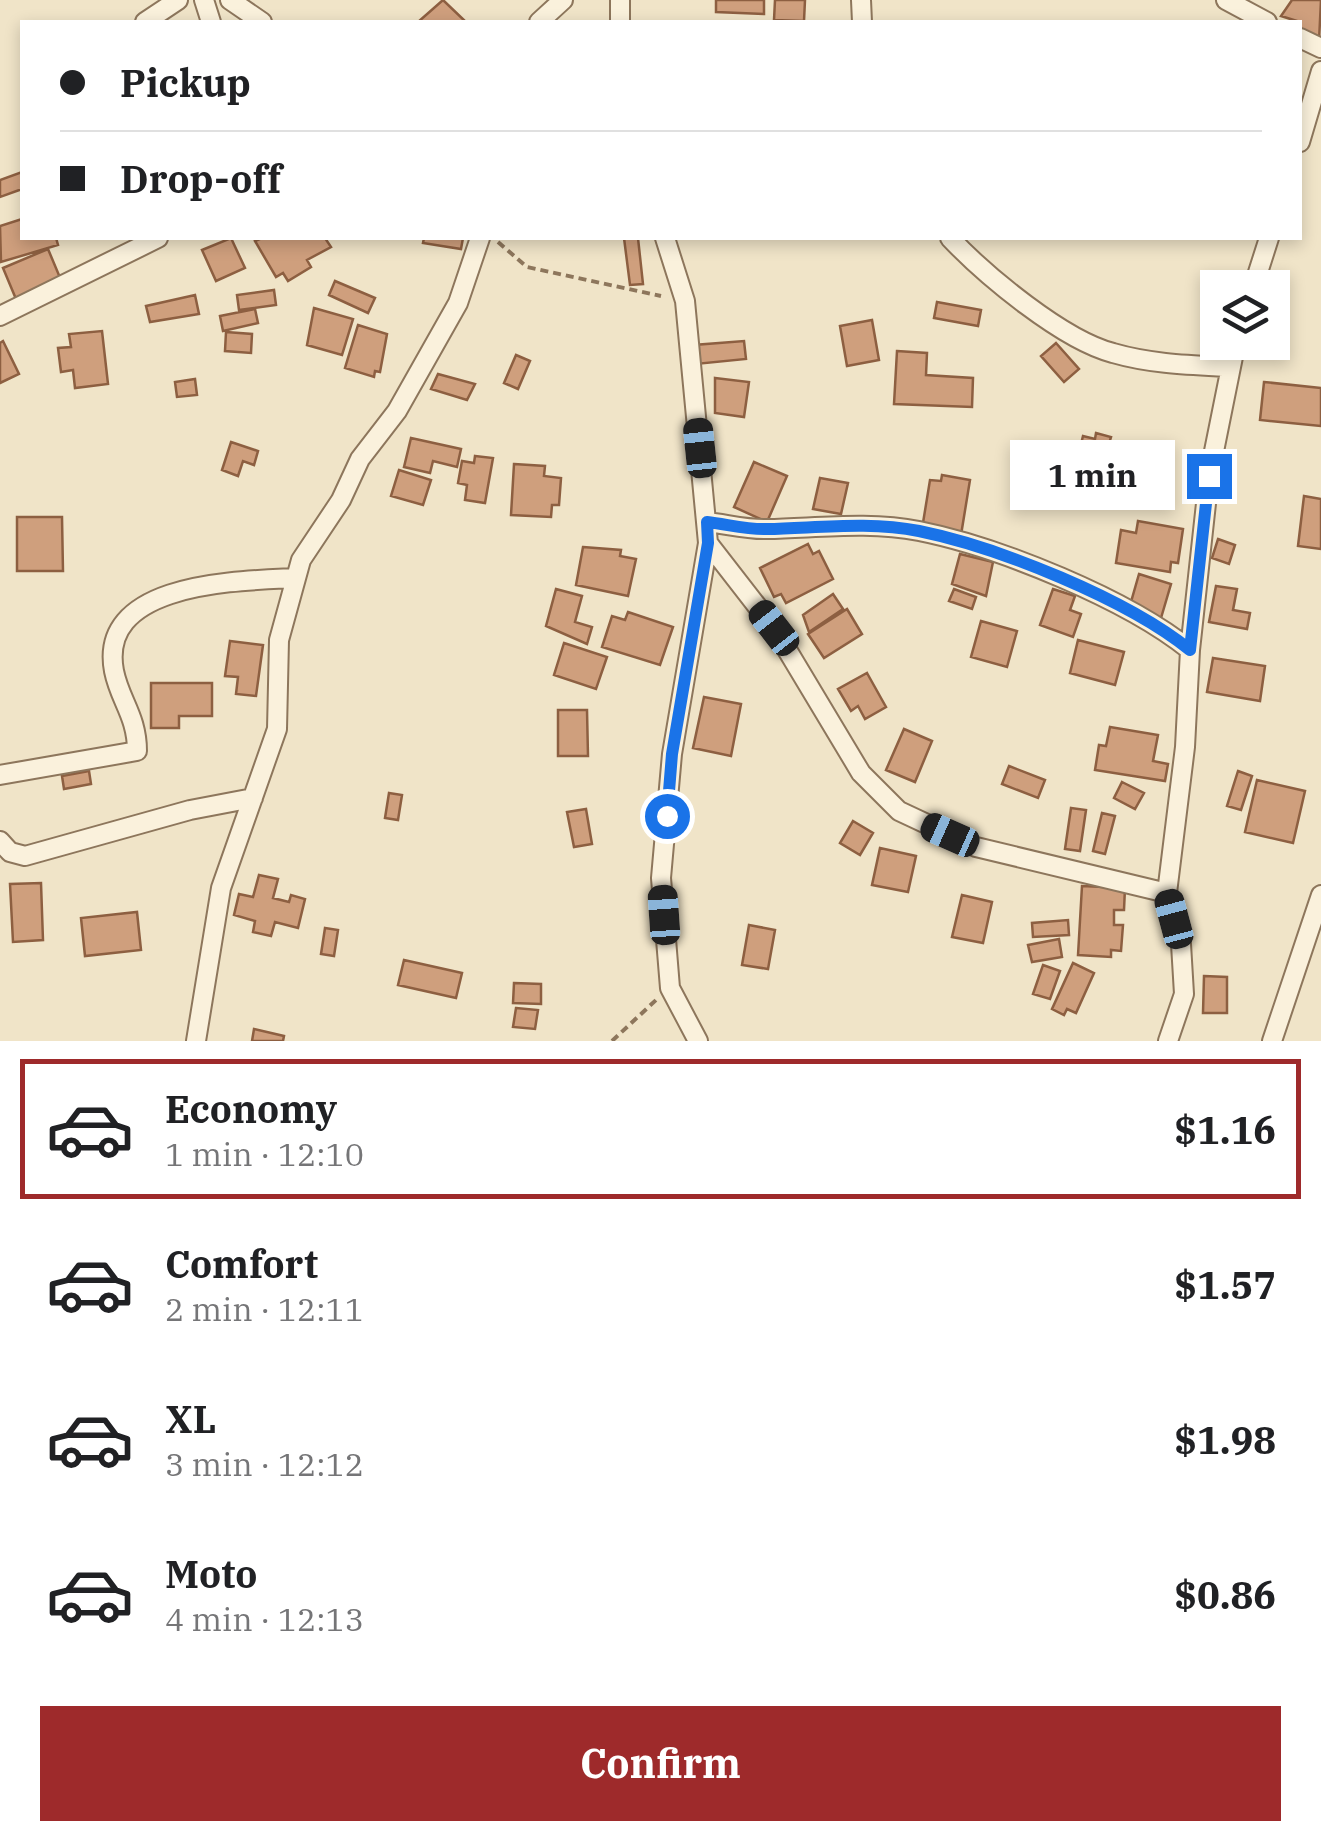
<!DOCTYPE html>
<meta charset="utf-8">
<style>
body{margin:0;font-family:"IBM Plex Serif",serif;background:#f6f6f6;color:#202124;height:100vh;display:flex;flex-direction:column;font-size:38px;white-space:nowrap}
*{box-sizing:border-box;margin:0}
p{font-size:32px;color:#757577}
.icon{flex:none;width:55px;height:55px;fill:none;stroke:currentColor;stroke-width:2;stroke-linecap:round;stroke-linejoin:round}
.map{position:relative;height:1041px;overflow:hidden}
.details{display:flex;flex-direction:column;background:#fff;flex:1}
.details>*{flex:none}
.hud{position:absolute;left:20px;top:20px;width:1282px;height:220px;border-radius:0px;box-shadow:0 5px 15px #0003;display:grid;align-content:center;height:220px;padding:0 40px;background:#fff}
.fabs{position:absolute;left:1200px;top:270px;display:grid;gap:20px}
.fabs a{display:grid;place-items:center;width:90px;height:90px;border-radius:0px;background:#fff;box-shadow:0 5px 15px #0003;font-size:50px}
.end{position:absolute;width:45px;height:45px;margin:-22px;border:12px solid #1a73e8;background:#fff;box-shadow:0 0 0 5px #fff}
.from{border-radius:50%}
.bubble{position:absolute;height:70px;border-radius:0px;background:#fff;box-shadow:0 5px 15px #0003;font-size:32px;font-weight:700;line-height:70px;text-align:center}
.car{position:absolute;width:30px;height:60px;margin:-30px -15px;border-radius:12px;box-shadow:0 0 8px 2px #0007;background:linear-gradient(#222 24%,#8ab4d8 0 40%,#222 0 76%,#8ab4d8 0 86%,#222 0)}
.hud b{display:flex;align-items:center;gap:35px;height:95px;font-size:38px}
.hud b+b{border-top:2px solid #e0e0e0}
.hud i{width:25px;height:25px;background:#202124}
ul{padding:18px 0 0;list-style:none}
li{display:flex;align-items:center;gap:30px;height:140px;margin:0 20px 15px;padding:0 20px;border:5px solid transparent;border-radius:0px}
li div{flex:1}
li b{display:block;font-size:38px}
li em{font-style:normal;font-weight:700}
li.active{border-color:#9e2a2b}
li>.icon{width:90px;height:90px;stroke-width:1.5}
.button{display:flex;gap:20px;margin-top:auto;padding:20px 40px}
.button a{flex:1;height:115px;border-radius:0px;background:#9e2a2b;color:#fff;font-size:40px;font-weight:700;line-height:115px;text-align:center}
.map>svg:first-child{display:block}
.building{fill:#cf9f7d;stroke:#8d5f41;stroke-width:2.5}
.lines{fill:none;stroke-linecap:round;stroke-linejoin:round}
.minor-casing{stroke:#8d765c;stroke-width:22}
.path{stroke:#8d765c;stroke-width:4;stroke-dasharray:8 5;stroke-linecap:butt}
.minor{stroke:#faf1dc;stroke-width:18}
.route{stroke:#1a73e8;stroke-width:12}
</style>
<div class="map">
<svg width="1321" height="1041" viewBox="0 0 1321 1041">
<rect width="100%" height="100%" fill="#f0e4c8"/>
<path class="building" d="M 443,0 L 466,22 L 418,22 Z
M 716,0 L 764,0 L 764,14 L 716,12 Z
M 775,0 L 805,0 L 804,21 L 774,20 Z
M 1292,0 L 1321,0 L 1319,41 L 1300,29 L 1300,22 L 1281,16 Z
M 22,172 L 22,189 L 0,197 L 0,180 Z
M 22,219 L 22,238 L 56,238 L 58,245 L 1,262 L 0,226 Z
M 231,238 L 245,268 L 216,281 L 202,250 Z
M 262,238 L 325,238 L 331,247 L 307,260 L 311,267 L 288,281 L 283,273 L 276,277 L 255,241 Z
M 424,238 L 463,238 L 461,249 L 423,243 Z
M 624,238 L 638,238 L 643,284 L 630,285 Z
M 48,249 L 61,280 L 16,299 L 3,268 Z
M 335,281 L 375,298 L 368,313 L 329,295 Z
M 274,290 L 276,305 L 239,310 L 237,295 Z
M 195,295 L 199,314 L 150,322 L 146,306 Z
M 937,302 L 981,310 L 978,326 L 934,318 Z
M 314,308 L 353,319 L 342,355 L 307,345 Z
M 255,309 L 258,323 L 223,331 L 220,316 Z
M 872,320 L 879,360 L 847,366 L 840,326 Z
M 358,325 L 387,334 L 380,372 L 375,371 L 374,377 L 345,368 Z
M 102,331 L 108,384 L 75,388 L 73,370 L 61,372 L 58,348 L 71,347 L 69,334 Z
M 226,332 L 252,334 L 251,353 L 225,351 Z
M 3,341 L 19,374 L 0,383 L 0,343 Z
M 744,341 L 746,359 L 696,364 L 694,345 Z
M 1056,343 L 1079,369 L 1064,382 L 1041,356 Z
M 897,351 L 927,353 L 926,375 L 973,378 L 972,407 L 894,404 Z
M 516,355 L 530,361 L 518,389 L 504,383 Z
M 438,374 L 475,384 L 467,400 L 431,389 Z
M 715,378 L 749,382 L 744,417 L 715,413 Z
M 195,379 L 197,395 L 177,397 L 175,382 Z
M 1264,382 L 1321,388 L 1321,426 L 1260,420 Z
M 1096,433 L 1111,437 L 1106,453 L 1114,455 L 1104,490 L 1065,479 L 1074,446 L 1080,448 L 1083,436 L 1095,439 Z
M 411,438 L 461,449 L 457,467 L 433,461 L 430,473 L 404,467 Z
M 231,442 L 258,451 L 254,465 L 243,461 L 238,476 L 222,470 Z
M 475,456 L 493,458 L 485,503 L 465,500 L 467,485 L 458,483 L 462,461 L 474,463 Z
M 754,462 L 787,476 L 767,522 L 734,507 Z
M 514,464 L 545,466 L 544,476 L 561,478 L 559,505 L 552,505 L 551,517 L 511,515 Z
M 399,470 L 431,480 L 423,505 L 391,496 Z
M 942,475 L 970,480 L 961,535 L 922,529 L 930,480 L 941,481 Z
M 820,478 L 848,483 L 841,514 L 813,509 Z
M 1304,496 L 1321,499 L 1321,549 L 1298,546 Z
M 17,517 L 62,517 L 63,571 L 17,571 Z
M 1138,521 L 1183,529 L 1178,563 L 1171,562 L 1170,572 L 1116,563 L 1121,530 L 1136,533 Z
M 1218,539 L 1235,545 L 1229,564 L 1212,558 Z
M 808,544 L 813,554 L 819,551 L 833,579 L 786,603 L 781,594 L 774,597 L 760,568 Z
M 583,547 L 621,550 L 620,556 L 636,559 L 628,596 L 576,585 Z
M 960,554 L 993,562 L 986,596 L 952,584 Z
M 1139,574 L 1171,584 L 1161,618 L 1129,609 Z
M 1216,586 L 1237,589 L 1233,610 L 1250,613 L 1247,629 L 1209,622 Z
M 556,589 L 582,596 L 575,622 L 592,627 L 587,644 L 546,626 Z
M 954,589 L 976,597 L 972,609 L 949,601 Z
M 1053,589 L 1075,596 L 1070,610 L 1081,614 L 1073,637 L 1040,625 Z
M 833,594 L 843,609 L 809,632 L 803,615 Z
M 847,609 L 862,634 L 824,658 L 808,634 Z
M 628,612 L 673,627 L 660,665 L 602,647 L 612,616 L 625,620 Z
M 981,621 L 1017,631 L 1007,667 L 971,657 Z
M 1078,640 L 1124,652 L 1115,685 L 1070,673 Z
M 230,641 L 263,645 L 256,696 L 236,694 L 238,677 L 225,676 Z
M 564,643 L 607,657 L 596,689 L 554,675 Z
M 1213,658 L 1265,666 L 1260,701 L 1207,692 Z
M 867,673 L 886,707 L 865,719 L 858,706 L 851,711 L 838,689 Z
M 151,683 L 212,683 L 212,716 L 179,716 L 179,728 L 151,728 Z
M 704,697 L 741,704 L 731,756 L 693,748 Z
M 558,710 L 587,710 L 588,756 L 558,756 Z
M 1110,727 L 1158,735 L 1153,761 L 1168,764 L 1165,781 L 1095,770 L 1099,745 L 1106,746 Z
M 904,729 L 932,741 L 915,782 L 886,770 Z
M 1009,766 L 1045,780 L 1038,798 L 1002,784 Z
M 89,771 L 91,784 L 64,789 L 62,776 Z
M 1238,771 L 1252,776 L 1241,810 L 1227,806 Z
M 1257,780 L 1305,791 L 1293,843 L 1245,832 Z
M 1122,782 L 1144,793 L 1135,809 L 1114,798 Z
M 389,793 L 402,795 L 398,820 L 385,818 Z
M 1071,808 L 1086,810 L 1080,851 L 1065,849 Z
M 586,809 L 592,844 L 574,847 L 567,812 Z
M 1102,813 L 1115,816 L 1105,854 L 1093,851 Z
M 853,821 L 873,833 L 860,855 L 840,843 Z
M 880,848 L 916,856 L 908,892 L 872,885 Z
M 259,875 L 278,879 L 273,898 L 289,902 L 291,895 L 305,899 L 298,928 L 275,922 L 271,936 L 253,932 L 255,921 L 234,915 L 239,894 L 253,897 Z
M 41,883 L 43,940 L 13,942 L 10,884 Z
M 1082,886 L 1125,888 L 1124,910 L 1114,910 L 1114,925 L 1123,925 L 1121,951 L 1111,950 L 1111,957 L 1078,955 Z
M 962,895 L 992,902 L 983,943 L 952,937 Z
M 137,912 L 141,950 L 85,956 L 81,918 Z
M 1068,920 L 1069,935 L 1033,937 L 1032,923 Z
M 749,925 L 775,930 L 768,969 L 742,965 Z
M 325,928 L 338,930 L 334,956 L 321,954 Z
M 1059,939 L 1062,957 L 1032,962 L 1028,945 Z
M 404,960 L 462,973 L 456,998 L 398,985 Z
M 1073,963 L 1094,973 L 1076,1013 L 1067,1009 L 1064,1015 L 1052,1009 Z
M 1043,965 L 1060,971 L 1050,999 L 1033,994 Z
M 1204,976 L 1227,977 L 1227,1013 L 1203,1013 Z
M 514,983 L 541,984 L 541,1004 L 513,1003 Z
M 516,1008 L 538,1010 L 535,1029 L 513,1027 Z
M 254,1029 L 284,1036 L 283,1041 L 252,1041 Z"/>
<g class="lines">
<g class="minor-casing">
<path id="minor" d="M 204,0 L 211,22
M 230,0 L 262,22
M 620,0 L 620,22
M 861,0 L 862,22
M 1226,0 L 1267,22
M 145,22 L 178,0
M 539,22 L 563,0
M 1300,38 L 1321,48
M 1300,142 L 1321,71
M 665,238 L 685,301 L 708,543 L 672,754 L 661,878 L 670,988 L 698,1041
M 950,238 C 986,276 1063,340 1113,353 C 1151,364 1189,365 1228,367
M 1253,288 L 1269,238
M 0,316 L 158,238
M 707,522 C 726,524 748,530 767,529 C 818,528 869,521 919,531 C 999,547 1127,599 1190,650 L 1185,747 L 1167,893 L 1181,944 L 1184,994 L 1168,1041
M 708,543 L 774,628 L 861,773 L 899,811 L 976,847 L 1167,893
M 1190,650 L 1209,476 L 1236,342
M 0,775 L 137,751 C 137,716 120,701 114,671 C 97,581 241,581 296,578
M 0,841 L 10,852 L 25,856 L 190,810 L 253,798
M 196,1041 L 221,888 L 277,729 L 279,640 L 301,560 L 341,500 L 360,459 L 397,411 L 458,303 L 480,238
M 1272,1041 L 1321,895"/>
</g>
<path class="path" d="M 498,242 L 527,267 L 661,296
M 612,1041 L 656,1000"/>
<use href="#minor" class="minor"/>
</g>
<g class="lines">
<path class="route" d="M 667,816 L 672,754 L 708,543 L 707,522 C 726,524 748,530 767,529 C 818,528 869,521 919,531 C 998,547 1127,599 1190,650 L 1209,476"/>
</g>
</svg>
<div class="fabs">
<a><svg class="icon" aria-label="layers" viewBox="0 0 24 24"><path d="M12 4l9 5-9 5-9-5zM3 14l9 5 9-5"/></svg></a>
</div>
<i class="end from" style="left:667px;top:816px"></i>
<i class="end" style="left:1209px;top:476px"></i>
<div class="bubble" style="left:1010px;top:440px;width:165px">1 min</div>
<i class="car" style="left:700px;top:448px;rotate:354deg"></i>
<i class="car" style="left:774px;top:628px;rotate:322deg"></i>
<i class="car" style="left:950px;top:835px;rotate:294deg"></i>
<i class="car" style="left:664px;top:915px;rotate:356deg"></i>
<i class="car" style="left:1174px;top:919px;rotate:345deg"></i>
<div class="hud">
<b><i class="from"></i>Pickup</b>
<b><i></i>Drop-off</b>
</div>
</div>
<section class="details">
<ul>
<li class="active"><svg class="icon" aria-label="car" viewBox="0 0 24 24"><path d="M5 17H2v-5l4-1 3-4h7l3 4 3 1v5h-3M9 17h6M6 11h13"/><circle cx="7" cy="17" r="2"/><circle cx="17" cy="17" r="2"/></svg><div><b>Economy</b><p>1 min · 12:10</p></div><em>$1.16</em></li>
<li><svg class="icon" aria-label="car" viewBox="0 0 24 24"><path d="M5 17H2v-5l4-1 3-4h7l3 4 3 1v5h-3M9 17h6M6 11h13"/><circle cx="7" cy="17" r="2"/><circle cx="17" cy="17" r="2"/></svg><div><b>Comfort</b><p>2 min · 12:11</p></div><em>$1.57</em></li>
<li><svg class="icon" aria-label="car" viewBox="0 0 24 24"><path d="M5 17H2v-5l4-1 3-4h7l3 4 3 1v5h-3M9 17h6M6 11h13"/><circle cx="7" cy="17" r="2"/><circle cx="17" cy="17" r="2"/></svg><div><b>XL</b><p>3 min · 12:12</p></div><em>$1.98</em></li>
<li><svg class="icon" aria-label="car" viewBox="0 0 24 24"><path d="M5 17H2v-5l4-1 3-4h7l3 4 3 1v5h-3M9 17h6M6 11h13"/><circle cx="7" cy="17" r="2"/><circle cx="17" cy="17" r="2"/></svg><div><b>Moto</b><p>4 min · 12:13</p></div><em>$0.86</em></li>
</ul>
<div class="button"><a>Confirm</a></div>
</section>
